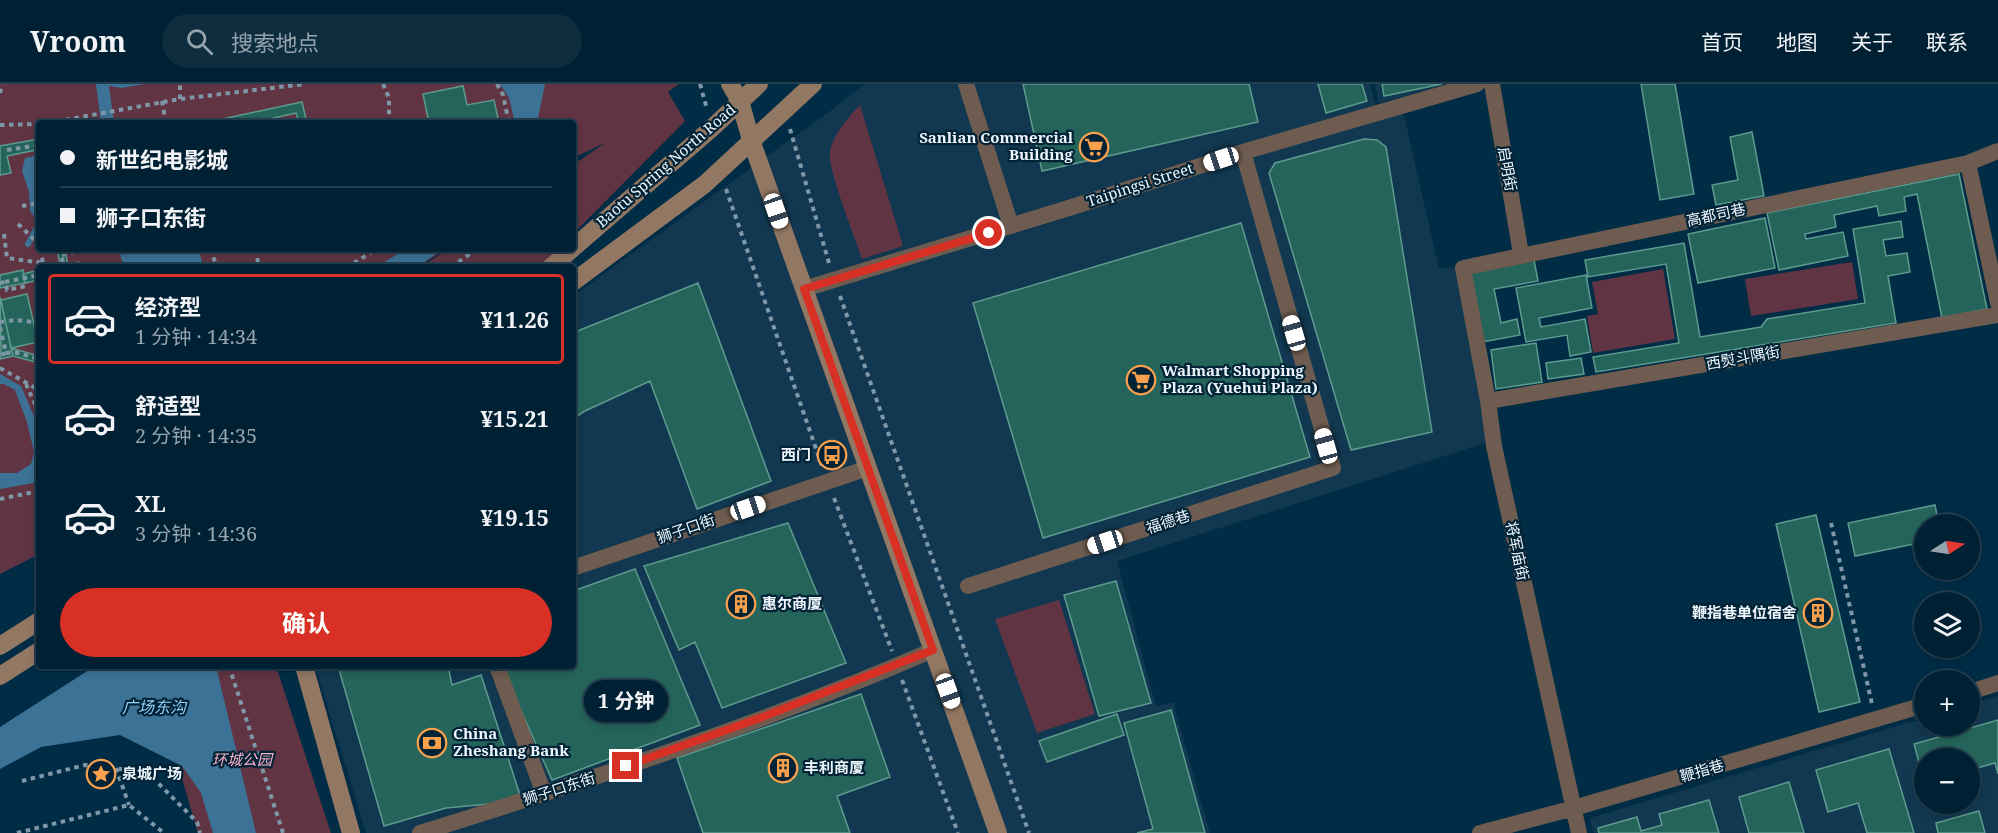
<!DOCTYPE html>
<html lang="zh">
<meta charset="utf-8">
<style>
body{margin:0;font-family:"Noto Serif","Noto Sans SC",serif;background:#0e2e40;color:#f1f3f6;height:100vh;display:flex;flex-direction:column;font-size:22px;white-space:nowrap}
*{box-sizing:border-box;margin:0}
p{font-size:20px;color:#95a3ac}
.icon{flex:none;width:33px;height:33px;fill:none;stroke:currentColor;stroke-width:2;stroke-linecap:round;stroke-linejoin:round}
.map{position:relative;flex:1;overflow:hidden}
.drawer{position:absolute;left:36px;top:180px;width:540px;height:405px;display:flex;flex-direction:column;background:#002134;border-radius:6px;box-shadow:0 3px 9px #0003,0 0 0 2px #223e4f}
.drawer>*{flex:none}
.banner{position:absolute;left:36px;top:36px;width:540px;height:132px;border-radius:6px;box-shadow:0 3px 9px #0003,0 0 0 2px #223e4f;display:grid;align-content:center;height:132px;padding:0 24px;background:#002134}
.needle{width:39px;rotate:78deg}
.buttons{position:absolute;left:1914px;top:430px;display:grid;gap:12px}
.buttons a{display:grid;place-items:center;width:66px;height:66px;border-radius:50%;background:#002134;box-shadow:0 3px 9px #0003,0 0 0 2px #223e4f;font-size:30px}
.end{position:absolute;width:27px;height:27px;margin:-14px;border:8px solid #d93025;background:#fff;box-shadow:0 0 0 3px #fff}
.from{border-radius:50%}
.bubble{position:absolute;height:42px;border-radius:21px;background:#002134;box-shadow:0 3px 9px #0003,0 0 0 2px #223e4f;font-size:20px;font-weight:700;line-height:42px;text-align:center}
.car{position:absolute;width:18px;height:36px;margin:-18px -9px;border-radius:8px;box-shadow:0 0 4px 2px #0007;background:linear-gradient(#fff 24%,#345 0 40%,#fff 0 76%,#345 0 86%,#fff 0)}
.banner b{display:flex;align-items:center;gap:21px;height:57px;font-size:22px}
.banner b+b{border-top:2px solid #223e4f}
.banner i{width:15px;height:15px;background:#f1f3f6}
ul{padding:10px 0 0;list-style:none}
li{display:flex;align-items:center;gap:18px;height:90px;margin:0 12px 9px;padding:0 12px;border:3px solid transparent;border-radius:6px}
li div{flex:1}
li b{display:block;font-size:22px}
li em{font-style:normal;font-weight:700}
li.active{border-color:#d93025}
li>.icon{width:54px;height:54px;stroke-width:1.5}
.primary-button{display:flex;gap:12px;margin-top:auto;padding:12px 24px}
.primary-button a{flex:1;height:69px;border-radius:36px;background:#d93025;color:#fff;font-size:24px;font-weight:700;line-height:69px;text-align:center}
header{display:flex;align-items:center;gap:36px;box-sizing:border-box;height:84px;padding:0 30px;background:#002134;border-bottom:2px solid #223e4f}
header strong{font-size:28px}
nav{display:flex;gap:33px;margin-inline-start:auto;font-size:21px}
.search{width:420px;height:54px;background:#0e2e40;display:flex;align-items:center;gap:15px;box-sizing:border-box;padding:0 21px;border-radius:33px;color:#95a3ac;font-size:22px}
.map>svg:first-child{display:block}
.built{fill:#113850;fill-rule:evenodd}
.green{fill:#613443}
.water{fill:#3c7296}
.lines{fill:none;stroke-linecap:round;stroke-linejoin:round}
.stream{stroke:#3c7296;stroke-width:6}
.building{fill:#25645a;stroke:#5e9b8f;stroke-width:1.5}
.path{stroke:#7f98a8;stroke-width:4;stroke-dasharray:4.5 4.5;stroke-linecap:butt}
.street{stroke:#6d5c4f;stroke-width:16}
.secondary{stroke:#927863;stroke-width:18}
.route{stroke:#d93025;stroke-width:8}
.labels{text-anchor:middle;stroke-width:4.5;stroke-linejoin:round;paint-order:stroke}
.poi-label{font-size:15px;font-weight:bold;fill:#edf6fc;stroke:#022236;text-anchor:start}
.street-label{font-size:15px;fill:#edf6fc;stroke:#022236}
.park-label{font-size:15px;font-style:italic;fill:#fcb3c8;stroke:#022236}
.water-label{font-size:16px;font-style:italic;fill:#93d1fd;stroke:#022236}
</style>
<header>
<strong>Vroom</strong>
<div class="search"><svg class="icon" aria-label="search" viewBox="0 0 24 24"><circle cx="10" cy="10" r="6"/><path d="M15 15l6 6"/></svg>搜索地点</div>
<nav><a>首页</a><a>地图</a><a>关于</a><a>联系</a></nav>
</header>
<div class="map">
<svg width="1998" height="749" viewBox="0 0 1998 749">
<rect width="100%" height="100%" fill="#002c46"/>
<path class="built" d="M 865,0 L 1370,0 L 1379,34 L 1403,27 L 1439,185 L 1457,183 L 1483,318 L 1485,359 L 1117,477 L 1156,622 L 1173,618 L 1210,749 L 366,749 L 315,582 L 573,582 L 573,212 L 833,25 Z
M 1375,0 L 1452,0 L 1379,19 Z
M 1998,612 L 1998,749 L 1594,749 L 1590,734 L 1924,634 L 1924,642 L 1970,642 L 1970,620 ZM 1924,675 L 1970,675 L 1970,720 L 1924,720 Z"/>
<path class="green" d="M 0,0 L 679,0 L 668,8 L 685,37 L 573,150 L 573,81 L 605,59 L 573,74 L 573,39 L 39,39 L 39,165 L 446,165 L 418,183 L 39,183 L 39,470 L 0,490 Z
M 860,21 L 903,162 L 862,175 C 856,156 827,84 830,68 C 833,50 848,34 860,21 Z
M 448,165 L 558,165 L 541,183 L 421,183 Z
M 1852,178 L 1858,215 L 1751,232 L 1745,195 Z
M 1663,185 L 1675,255 L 1593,269 L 1587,232 L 1598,230 L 1592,198 Z
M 1059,516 L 1095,630 L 1037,649 L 995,535 Z
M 153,582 L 276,582 L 331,749 L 198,749 L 178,681 Z"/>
<path class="water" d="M 96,0 L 144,0 L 122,4 L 109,2 L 114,39 L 101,39 Z
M 500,0 L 545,0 L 537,39 L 515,39 L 509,14 Z
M 39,71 L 39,139 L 30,127 L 29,108 L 22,87 L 25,74 Z
M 120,165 L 199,165 L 203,183 L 126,183 L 121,175 Z
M 405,165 L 443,165 L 417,183 L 377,183 Z
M 0,290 L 21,302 L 39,344 L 39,398 L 0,405 L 0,389 L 17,389 L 31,380 L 34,368 L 27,338 L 15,306 L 4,300 L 0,300 Z
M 95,582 L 216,582 L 256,749 L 213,749 L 201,709 L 182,682 L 120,651 L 41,663 L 0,685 L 0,643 Z"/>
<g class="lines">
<path class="stream" d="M 28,160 L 39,140"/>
</g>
<path class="building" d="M 1023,0 L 1249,0 L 1258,38 L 1042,87 Z
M 1318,0 L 1362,0 L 1367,17 L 1326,29 Z
M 1382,0 L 1442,0 L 1384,12 Z
M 1641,0 L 1675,0 L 1694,110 L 1660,116 Z
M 463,2 L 467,21 L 494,16 L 499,39 L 429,39 L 423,10 Z
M 302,18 L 307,39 L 299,39 L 296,29 L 252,39 L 223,39 L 222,35 Z
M 1752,48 L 1764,112 L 1716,121 L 1712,101 L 1738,96 L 1730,53 Z
M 39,55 L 39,83 L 36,66 L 7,72 L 11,89 L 0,91 L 0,62 Z
M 1364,55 L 1377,56 L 1386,63 L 1432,348 L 1351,366 L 1269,89 L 1275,79 Z
M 1959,90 L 1987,225 L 1942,234 L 1917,110 L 1904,113 L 1906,127 L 1879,132 L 1877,122 L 1834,131 L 1836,143 L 1805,150 L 1806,155 L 1843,148 L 1848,172 L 1779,186 L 1767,129 Z
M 1765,134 L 1775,184 L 1698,199 L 1688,150 Z
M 1901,137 L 1903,153 L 1883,156 L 1886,172 L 1907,169 L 1910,188 L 1888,192 L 1896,239 L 1596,288 L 1593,273 L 1679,259 L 1666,180 L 1588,193 L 1585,176 L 1684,159 L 1700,253 L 1761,243 L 1767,235 L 1865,219 L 1853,145 Z
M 1241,139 L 1310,373 L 1043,454 L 973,219 Z
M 57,165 L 65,165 L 68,183 L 53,183 L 60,181 Z
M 1534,176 L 1538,197 L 1494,205 L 1501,239 L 1517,235 L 1520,251 L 1483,258 L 1469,189 Z
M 79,178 L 80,183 L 68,183 L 68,180 Z
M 23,186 L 25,199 L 0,204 L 0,191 Z
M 39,186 L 39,196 L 25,199 L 23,190 Z
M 1586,191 L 1592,224 L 1539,234 L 1541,243 L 1585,235 L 1591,268 L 1570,272 L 1567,251 L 1526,258 L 1516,204 Z
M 698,199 L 771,397 L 697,425 L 650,297 L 585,327 L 573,335 L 573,251 L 580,246 Z
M 27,210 L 38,258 L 11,264 L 1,216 Z
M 0,213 L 13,272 L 0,275 L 1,267 Z
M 1536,259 L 1542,298 L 1496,305 L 1491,266 Z
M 11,264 L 39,272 L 39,279 L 13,272 Z
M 1581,274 L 1584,290 L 1548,295 L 1546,279 Z
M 1935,421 L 1939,441 L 1924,441 L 1924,458 L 1855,472 L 1848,439 Z
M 1816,431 L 1860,618 L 1819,628 L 1776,440 Z
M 788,439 L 846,579 L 722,624 L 695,558 L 679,566 L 644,482 Z
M 635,485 L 700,641 L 552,696 L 501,582 L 573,582 L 573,507 Z
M 1116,497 L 1151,619 L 1099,632 L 1064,511 Z
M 338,582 L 448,582 L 452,601 L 481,591 L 522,717 L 446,724 L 384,742 Z
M 861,610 L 890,693 L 837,712 L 850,749 L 703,749 L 677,674 Z
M 1171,626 L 1205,749 L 1137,749 L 1153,745 L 1124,639 Z
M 1117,630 L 1124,651 L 1047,678 L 1039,657 Z
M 1998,636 L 1998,690 L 1995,679 L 1970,686 L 1970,675 L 1924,675 L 1924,697 L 1914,660 Z
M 1889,665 L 1914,749 L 1867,749 L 1858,719 L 1828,728 L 1816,686 Z
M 1789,698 L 1804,749 L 1749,749 L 1739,713 Z
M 1709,716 L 1719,749 L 1599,749 L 1598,744 L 1637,733 L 1641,747 L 1662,741 L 1659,730 Z
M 1979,727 L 1985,749 L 1938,749 L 1936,739 Z"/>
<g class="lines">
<path class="path" d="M 383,0 L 389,14 L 389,39
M 497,0 L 503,11 L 509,39
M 700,0 L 707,25
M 0,9 L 2,0
M 180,15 L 180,0
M 162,17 L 166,39
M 48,39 L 180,15 L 305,0
M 0,41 L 39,40
M 790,45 L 829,179
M 7,66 L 39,61
M 726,105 L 822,382
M 22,122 L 39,119
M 18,140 L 39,160
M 4,150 L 7,174 L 43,179
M 40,165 L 44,183
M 60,165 L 64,183
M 210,165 L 217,183
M 257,165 L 258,183
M 62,171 L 86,165
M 354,179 L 377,165
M 451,183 L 477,165
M 5,198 L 39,191
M 0,199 L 5,198 L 7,206 L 26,202
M 840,212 L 1029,749
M 0,238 L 16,236 L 34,238
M 0,243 L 6,269 L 0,271
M 6,269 L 14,268 L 39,275
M 0,284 L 39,306
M 26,300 L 39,329
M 834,414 L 892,567
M 0,415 L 39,407
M 1831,439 L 1872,620
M 229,582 L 283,749
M 902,596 L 958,749
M 116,684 L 129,721
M 22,697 L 85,681 L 147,688 L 197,738 L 200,749
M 17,749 L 129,721 L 164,749"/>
<path class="street" d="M 966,0 L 1011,142
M 1492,0 L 1521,170
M 1968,79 L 1998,219
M 804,205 L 1069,124 L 1243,68 L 1477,0
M 1488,317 L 1998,231
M 573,484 L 868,384
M 968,502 L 1333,384 L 1243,68
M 497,582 L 544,710
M 1970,608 L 1998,599
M 420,749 C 593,695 767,638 933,566
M 1480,749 L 1574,724 L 1924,621
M 1579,749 L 1494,362 L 1488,317 L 1463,184 L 1968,79 L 1998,67"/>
<path class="secondary" d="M 730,0 L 740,17 L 751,56 L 998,749
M 573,164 L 712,44 L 759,0
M 551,183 L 572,165
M 573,198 L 705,100 L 813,0
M 0,562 L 39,537
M 304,582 L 351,749
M 0,592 L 39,567"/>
</g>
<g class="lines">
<path class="route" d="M 626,682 L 760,634 L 933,566 L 804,205 L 989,149"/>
</g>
<defs>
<g id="supermarket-ring" transform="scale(1.5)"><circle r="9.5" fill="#022236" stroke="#f9a04d" stroke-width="1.5"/><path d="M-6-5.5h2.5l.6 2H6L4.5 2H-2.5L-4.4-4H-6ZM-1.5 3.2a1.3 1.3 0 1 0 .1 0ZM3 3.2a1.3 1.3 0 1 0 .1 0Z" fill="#f9a04d"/></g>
<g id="bus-ring" transform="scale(1.5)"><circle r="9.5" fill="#022236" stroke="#f9a04d" stroke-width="1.5"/><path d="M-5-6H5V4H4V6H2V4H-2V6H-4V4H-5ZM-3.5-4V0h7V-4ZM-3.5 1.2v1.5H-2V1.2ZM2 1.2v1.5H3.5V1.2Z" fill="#f9a04d"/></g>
<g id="building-ring" transform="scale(1.5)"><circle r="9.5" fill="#022236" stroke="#f9a04d" stroke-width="1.5"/><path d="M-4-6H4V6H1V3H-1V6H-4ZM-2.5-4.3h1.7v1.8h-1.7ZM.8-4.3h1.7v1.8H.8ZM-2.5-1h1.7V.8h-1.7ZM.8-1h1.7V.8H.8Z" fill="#f9a04d"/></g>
<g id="bank-ring" transform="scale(1.5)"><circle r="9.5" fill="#022236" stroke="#f9a04d" stroke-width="1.5"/><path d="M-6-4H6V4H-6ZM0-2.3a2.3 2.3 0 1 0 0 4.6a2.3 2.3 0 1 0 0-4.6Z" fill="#f9a04d"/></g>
<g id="sight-ring" transform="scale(1.5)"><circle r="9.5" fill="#022236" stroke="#f9a04d" stroke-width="1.5"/><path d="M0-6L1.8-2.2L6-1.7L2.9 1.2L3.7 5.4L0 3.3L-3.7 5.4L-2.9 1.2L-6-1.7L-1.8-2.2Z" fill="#f9a04d"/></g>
</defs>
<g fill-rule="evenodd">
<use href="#supermarket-ring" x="1094" y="63"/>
<use href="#supermarket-ring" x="1141" y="296"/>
<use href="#bus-ring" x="832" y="371"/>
<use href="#building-ring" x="741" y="520"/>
<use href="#building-ring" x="1818" y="529"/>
<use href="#bank-ring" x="432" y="659"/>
<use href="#building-ring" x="783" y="684"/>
<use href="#sight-ring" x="101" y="690"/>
</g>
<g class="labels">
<g class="poi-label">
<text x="1073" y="59" text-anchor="end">Sanlian Commercial<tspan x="1073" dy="17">Building</tspan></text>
<text x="1162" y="292">Walmart Shopping<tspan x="1162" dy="17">Plaza (Yuehui Plaza)</tspan></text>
<text x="811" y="376" text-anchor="end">西门</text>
<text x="762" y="525">惠尔商厦</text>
<text x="1797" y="534" text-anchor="end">鞭指巷单位宿舍</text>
<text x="453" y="655">China<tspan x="453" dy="17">Zheshang Bank</tspan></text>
<text x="804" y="689">丰利商厦</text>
<text x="122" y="695">泉城广场</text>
</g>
<g class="street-label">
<text transform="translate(666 82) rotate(-41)" y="5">Baotu Spring North Road</text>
<text transform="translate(1507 85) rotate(80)" y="5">启明街</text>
<text transform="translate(1140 101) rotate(-18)" y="5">Taipingsi Street</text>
<text transform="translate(1716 131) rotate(-12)" y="5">高都司巷</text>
<text transform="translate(1743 274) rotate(-10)" y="5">西熨斗隅街</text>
<text transform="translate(1168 438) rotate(-18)" y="5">福德巷</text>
<text transform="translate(686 445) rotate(-19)" y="5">狮子口街</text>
<text transform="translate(1517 467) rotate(78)" y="5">将军庙街</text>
<text transform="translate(1702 687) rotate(-16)" y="5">鞭指巷</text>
<text transform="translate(559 705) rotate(-18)" y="5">狮子口东街</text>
</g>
<g class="park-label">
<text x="242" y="681">环城公园</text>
</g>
<g class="water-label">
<text x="154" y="629">广场东沟</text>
</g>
</g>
</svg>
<div class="buttons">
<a><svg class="needle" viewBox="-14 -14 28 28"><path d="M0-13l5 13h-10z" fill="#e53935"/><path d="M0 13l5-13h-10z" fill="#95a3ac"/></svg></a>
<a><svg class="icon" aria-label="layers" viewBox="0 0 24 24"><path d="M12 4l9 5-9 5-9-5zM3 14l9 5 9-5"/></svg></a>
<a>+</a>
<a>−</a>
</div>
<i class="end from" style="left:989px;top:149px"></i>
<i class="end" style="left:626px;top:682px"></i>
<div class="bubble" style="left:584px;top:596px;width:84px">1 分钟</div>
<i class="car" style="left:1221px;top:75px;rotate:252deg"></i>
<i class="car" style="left:776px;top:127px;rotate:161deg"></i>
<i class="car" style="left:1294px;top:249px;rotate:344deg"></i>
<i class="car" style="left:1326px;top:362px;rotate:344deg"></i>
<i class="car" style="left:748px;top:424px;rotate:71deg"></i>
<i class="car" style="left:1105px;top:458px;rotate:252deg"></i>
<i class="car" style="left:948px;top:607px;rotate:160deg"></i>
<div class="banner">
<b><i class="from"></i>新世纪电影城</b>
<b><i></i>狮子口东街</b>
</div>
<section class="drawer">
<ul>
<li class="active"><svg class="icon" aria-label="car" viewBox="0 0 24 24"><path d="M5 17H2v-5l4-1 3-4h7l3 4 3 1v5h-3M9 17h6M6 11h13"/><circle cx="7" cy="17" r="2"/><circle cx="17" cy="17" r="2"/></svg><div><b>经济型</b><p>1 分钟 · 14:34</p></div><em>¥11.26</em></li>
<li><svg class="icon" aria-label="car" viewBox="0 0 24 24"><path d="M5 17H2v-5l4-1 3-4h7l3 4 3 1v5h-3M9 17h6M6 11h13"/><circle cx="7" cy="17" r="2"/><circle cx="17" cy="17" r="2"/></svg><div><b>舒适型</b><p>2 分钟 · 14:35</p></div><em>¥15.21</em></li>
<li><svg class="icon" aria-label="car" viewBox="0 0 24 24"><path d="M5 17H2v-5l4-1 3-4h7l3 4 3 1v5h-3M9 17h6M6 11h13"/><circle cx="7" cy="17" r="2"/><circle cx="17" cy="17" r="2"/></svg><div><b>XL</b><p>3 分钟 · 14:36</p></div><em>¥19.15</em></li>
</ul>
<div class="primary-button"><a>确认</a></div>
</section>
</div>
